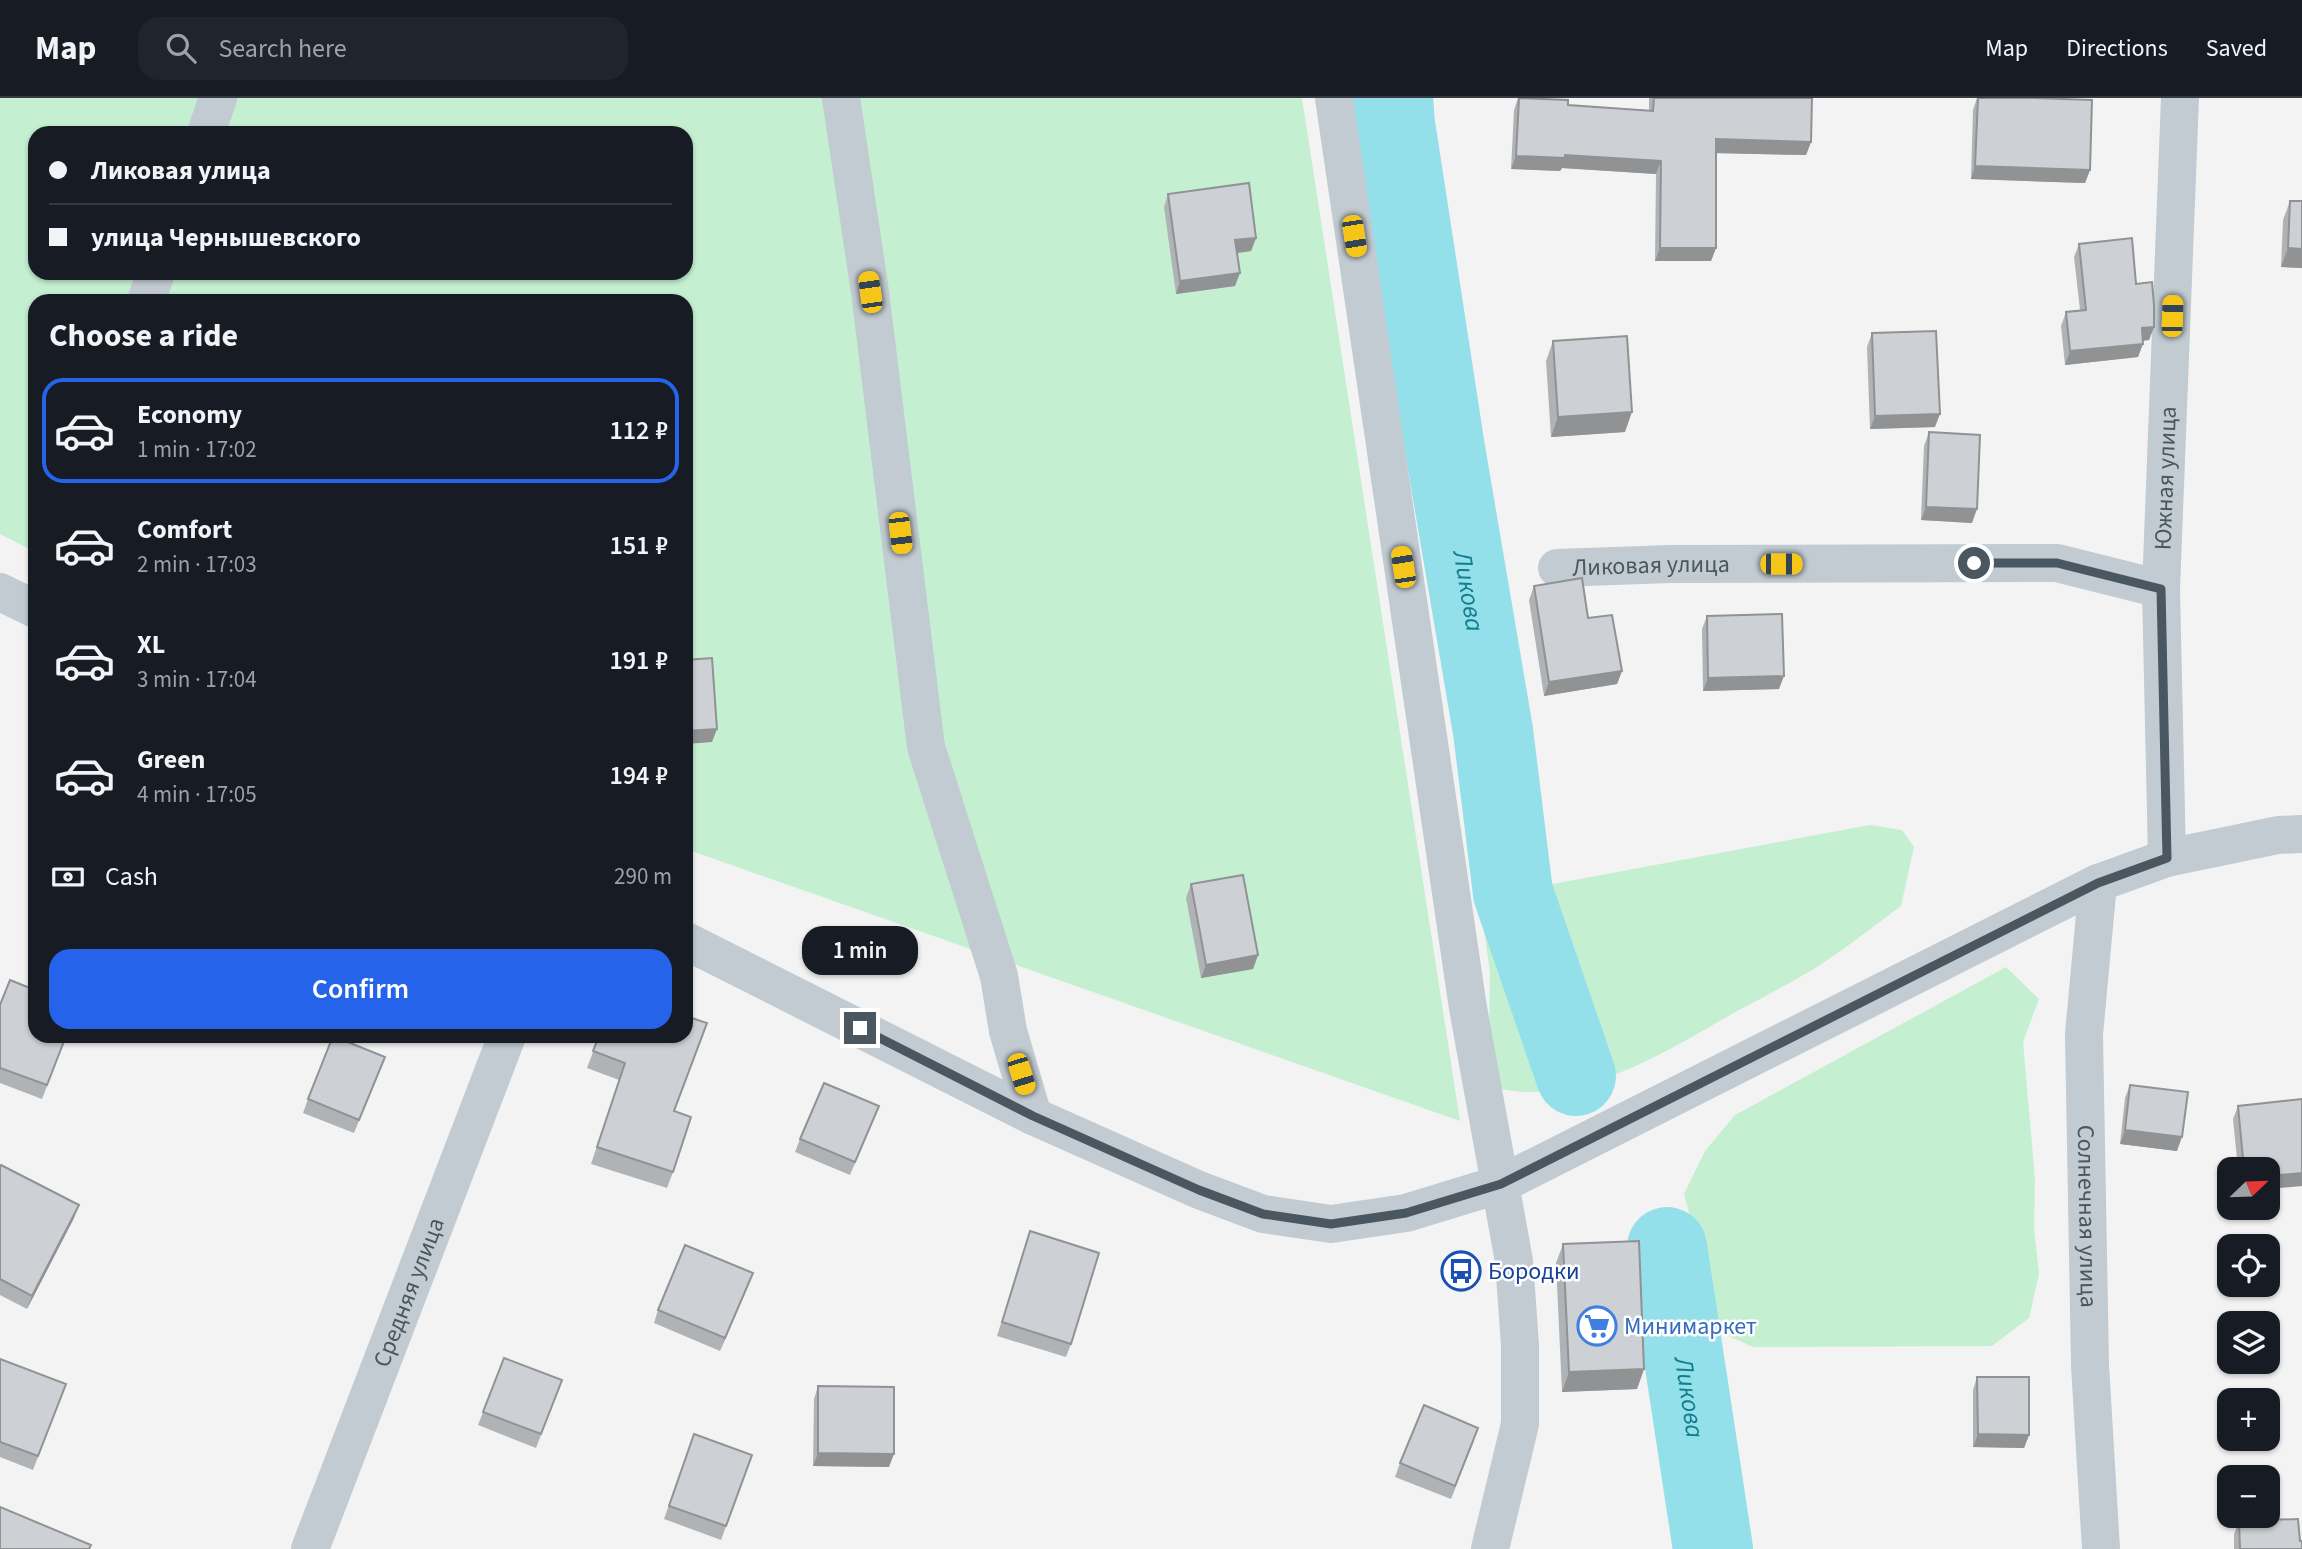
<!DOCTYPE html>
<meta charset="utf-8">
<style>
body{margin:0;font-family:"Source Sans 3",sans-serif;background:#20242c;color:#f1f3f6;height:100vh;display:flex;flex-direction:column;font-size:26px;white-space:nowrap}
*{box-sizing:border-box;margin:0}
p{font-size:23px;color:#9ea1a6}
.icon{flex:none;width:38px;height:38px;fill:none;stroke:currentColor;stroke-width:2;stroke-linecap:round;stroke-linejoin:round}
.map{position:relative;flex:1;overflow:hidden}
.details{position:absolute;left:28px;top:196px;width:665px;height:749px;display:flex;flex-direction:column;background:#171b24;border-radius:21px;box-shadow:0 2px 5px #0004}
.details>*{flex:none}
.top-card{position:absolute;left:28px;top:28px;width:665px;height:154px;border-radius:21px;box-shadow:0 2px 5px #0004;display:grid;align-content:center;height:154px;padding:0 21px;background:#171b24}
.needle{width:46px;rotate:67deg}
.fabs{position:absolute;left:2217px;top:1059px;display:grid;gap:14px}
.fabs a{display:grid;place-items:center;width:63px;height:63px;border-radius:14px;background:#171b24;box-shadow:0 2px 5px #0004;font-size:35px}
.end{position:absolute;width:32px;height:32px;margin:-16px;border:9px solid #4a5760;background:#fff;box-shadow:0 0 0 4px #fff}
.from{border-radius:50%}
.bubble{position:absolute;height:49px;border-radius:21px;background:#171b24;box-shadow:0 2px 5px #0004;font-size:23px;font-weight:600;line-height:49px;text-align:center}
.car{position:absolute;width:21px;height:42px;margin:-21px -10px;border-radius:9px;box-shadow:0 0 5px 2px #0007;background:linear-gradient(#f5c518 24%,#345 0 40%,#f5c518 0 76%,#345 0 86%,#f5c518 0)}
.top-card b{display:flex;align-items:center;gap:24px;height:66px;font-size:26px}
.top-card b+b{border-top:2px solid #363941}
.top-card i{width:18px;height:18px;background:#f1f3f6}
ul{padding:0;list-style:none}
li{display:flex;align-items:center;gap:21px;height:105px;margin:0 14px 10px;padding:0 7px;border:4px solid transparent;border-radius:21px}
li div{flex:1}
li b{display:block;font-size:26px}
li em{font-style:normal;font-weight:600}
li.selected{border-color:#2563eb}
li>.icon{width:63px;height:63px;stroke-width:1.5}
h2{padding:0 21px;font-size:32px;line-height:84px}
.pay{display:flex;align-items:center;gap:18px;height:77px;padding:0 21px;font-size:26px}
.pay p{margin-inline-start:auto}
.primary-button{display:flex;gap:14px;margin-top:auto;padding:14px 21px}
.primary-button a{flex:1;height:80px;border-radius:21px;background:#2563eb;color:#fff;font-size:28px;font-weight:600;line-height:80px;text-align:center}
header{display:flex;align-items:center;gap:42px;box-sizing:border-box;height:98px;padding:0 35px;background:#171b24;border-bottom:2px solid #363941}
header strong{font-size:33px}
nav{display:flex;gap:38px;margin-inline-start:auto;font-size:24px}
.search{width:490px;height:63px;background:#20242c;display:flex;align-items:center;gap:18px;box-sizing:border-box;padding:0 24px;border-radius:21px;color:#9ea1a6;font-size:26px}
.map>svg:first-child{display:block}
.green{fill:#c4efd1;fill-rule:evenodd}
.lines{fill:none;stroke-linecap:round;stroke-linejoin:round}
.river{stroke:#93dfea;stroke-width:80}
.minor{stroke:#c1cbd1;stroke-width:38}
.tertiary{stroke:#c1cbd1;stroke-width:38}
.wall{fill:#b0b3b6}
.shaded-wall{fill:#909294}
.building{fill:#cdd0d4;stroke:#909294;stroke-width:2}
.route{stroke:#4a5760;stroke-width:9}
.labels{text-anchor:middle;stroke-width:5;stroke-linejoin:round;paint-order:stroke}
.street-label{font-size:24px;fill:#4a5760;stroke:#fff}
.transit-label{font-size:24px;fill:#164399;stroke:#fff;text-anchor:start}
.shop-label{font-size:24px;fill:#366cbe;stroke:#fff;text-anchor:start}
.water-label{font-size:26px;font-style:italic;fill:#117d8d;stroke:#fff}
</style>
<header>
<strong>Map</strong>
<div class="search"><svg class="icon" aria-label="search" viewBox="0 0 24 24"><circle cx="10" cy="10" r="6"/><path d="M15 15l6 6"/></svg>Search here</div>
<nav><a>Map</a><a>Directions</a><a>Saved</a></nav>
</header>
<div class="map">
<svg width="2302" height="1451" viewBox="0 0 2302 1451">
<rect width="100%" height="100%" fill="#f4f3f3"/>
<path class="green" d="M 0,0 L 1302,0 L 1460,1023 L 686,751 L 686,203 L 35,203 L 35,454 L 0,436 ZM 35,35 L 686,35 L 686,175 L 35,175 Z
M 1492,562 L 1503,579 L 1528,750 L 1533,768 L 1542,788 L 1870,727 L 1902,732 L 1914,749 L 1901,808 C 1875,827 1850,847 1823,865 C 1794,884 1761,900 1730,917 C 1660,957 1579,1009 1495,990 L 1489,938 L 1490,875 L 1456,624 C 1457,602 1464,586 1475,567 Z
M 2006,869 L 2039,901 L 2023,944 L 2035,1081 L 2034,1130 L 2039,1176 L 2029,1220 L 1992,1248 L 1753,1249 L 1711,1230 L 1687,1189 L 1696,1141 L 1684,1096 L 1705,1053 L 1735,1017 Z"/>
<g class="lines">
<g class="river">
<path id="s1" d="M 1393,0 L 1395,26 L 1445,351 L 1493,633 L 1513,795 L 1576,978"/>
<path id="s2" d="M 1667,1149 L 1713,1451"/>
</g>
<g class="minor">
<path d="M 841,0 L 870,194 L 926,649 L 999,878 L 1008,933 L 1033,1018"/>
<path d="M 1334,0 L 1468,910 L 1514,1163 L 1520,1247 L 1520,1326 L 1490,1451"/>
<path d="M 206,35 L 218,0"/>
<path d="M 146,203 L 156,175"/>
<path id="s3" d="M 1557,470 L 1671,466 L 2057,465 L 2161,491"/>
<path id="s4" d="M 2167,760 L 2161,491 L 2180,0"/>
<path id="s5" d="M 2098,785 L 2084,936 L 2090,1267 L 2101,1451"/>
<path id="s6" d="M 310,1451 L 507,938"/>
</g>
<path class="tertiary" d="M 0,494 L 35,511
M 686,843 L 1033,1018 L 1199,1092 L 1263,1116 L 1331,1126 L 1406,1115 L 1501,1086 L 2098,785 L 2167,760 L 2278,737 L 2302,736"/>
</g>
<path class="wall" d="M 1518,0 L 1568,7 L 1649,12 L 1649,0 L 1812,0 L 1811,44 L 1806,57 L 1716,55 L 1716,150 L 1711,163 L 1655,163 L 1656,76 L 1562,70 L 1560,73 L 1511,71 L 1514,12 Z
M 1977,0 L 2034,0 L 2090,72 L 2085,85 L 1971,81 L 1973,12 Z
M 1168,96 L 1256,140 L 1251,153 L 1237,155 L 1235,188 L 1176,196 L 1164,109 Z
M 2290,103 L 2302,170 L 2281,169 L 2283,122 Z
M 2079,146 L 2136,186 L 2154,229 L 2149,242 L 2143,243 L 2138,259 L 2065,267 L 2061,228 L 2066,214 L 2080,212 L 2074,159 Z
M 1872,235 L 1935,329 L 1870,331 L 1867,249 Z
M 1553,243 L 1625,334 L 1551,339 L 1546,263 Z
M 1929,334 L 1972,425 L 1921,422 L 1924,348 Z
M 1534,488 L 1588,520 L 1622,573 L 1617,586 L 1544,598 L 1529,502 Z
M 1707,518 L 1779,591 L 1703,593 L 1702,531 Z
M 1191,786 L 1258,857 L 1253,871 L 1201,880 L 1186,800 Z
M 0,907 L 66,938 L 42,1001 L 0,985 Z
M 599,938 L 674,1013 L 673,1074 L 667,1090 L 591,1066 L 619,982 L 587,970 Z
M 380,972 L 354,1035 L 303,1015 L 308,1001 Z
M 2130,987 L 2177,1053 L 2120,1046 L 2125,1000 Z
M 2238,1008 L 2268,1071 L 2238,1071 L 2233,1021 Z
M 874,1021 L 850,1077 L 795,1054 L 800,1041 Z
M 0,1069 L 74,1120 L 27,1211 L 0,1197 Z
M 1030,1133 L 1071,1246 L 1066,1259 L 997,1238 Z
M 1563,1146 L 1644,1271 L 1637,1291 L 1562,1294 L 1556,1165 Z
M 753,1175 L 720,1253 L 654,1225 L 658,1212 Z
M 504,1260 L 562,1282 L 536,1350 L 478,1327 Z
M 0,1261 L 66,1286 L 33,1372 L 0,1359 Z
M 1977,1279 L 2029,1337 L 2024,1350 L 1973,1349 L 1973,1292 Z
M 818,1288 L 889,1369 L 813,1368 L 814,1301 Z
M 694,1336 L 752,1357 L 721,1442 L 664,1421 Z
M 1474,1343 L 1451,1401 L 1395,1379 L 1400,1365 Z
M 2239,1423 L 2300,1443 L 2302,1451 L 2234,1451 L 2234,1436 Z"/>
<path class="shaded-wall" d="M 1716,41 L 1811,44 L 1806,57 L 1711,55 Z
M 1565,57 L 1661,63 L 1656,76 L 1562,70 L 1560,73 L 1511,71 L 1516,58 Z
M 1975,68 L 2090,72 L 2085,85 L 1971,81 Z
M 1256,140 L 1251,153 L 1230,156 L 1235,142 Z
M 1660,150 L 1716,150 L 1711,163 L 1655,163 Z
M 2288,150 L 2302,151 L 2302,170 L 2281,169 Z
M 1240,175 L 1235,188 L 1176,196 L 1180,183 Z
M 2154,229 L 2149,242 L 2137,243 L 2142,230 Z
M 2143,246 L 2138,259 L 2065,267 L 2070,253 Z
M 1632,314 L 1625,334 L 1551,339 L 1558,319 Z
M 1940,316 L 1935,329 L 1870,331 L 1875,318 Z
M 1926,409 L 1977,411 L 1972,425 L 1921,422 Z
M 1622,573 L 1617,586 L 1544,598 L 1549,584 Z
M 1784,578 L 1779,591 L 1703,593 L 1708,580 Z
M 717,631 L 712,644 L 686,646 L 686,633 Z
M 1258,857 L 1253,871 L 1201,880 L 1206,867 Z
M 2125,1032 L 2182,1039 L 2177,1053 L 2120,1046 Z
M 2302,1075 L 2302,1088 L 2268,1091 L 2268,1078 Z
M 79,1107 L 74,1120 L 27,1211 L 32,1198 Z
M 753,1175 L 748,1188 L 720,1253 L 725,1240 Z
M 1644,1271 L 1637,1291 L 1562,1294 L 1569,1274 Z
M 1978,1336 L 2029,1337 L 2024,1350 L 1973,1349 Z
M 818,1355 L 894,1356 L 889,1369 L 813,1368 Z"/>
<path class="building" d="M 1519,0 L 1568,2 L 1568,7 L 1653,13 L 1654,0 L 1812,0 L 1811,44 L 1716,41 L 1716,150 L 1660,150 L 1661,63 L 1565,57 L 1565,60 L 1516,58 Z
M 1978,0 L 2034,0 L 2092,2 L 2090,72 L 1975,68 Z
M 1249,85 L 1256,140 L 1235,142 L 1240,175 L 1180,183 L 1168,96 Z
M 2290,103 L 2302,103 L 2302,151 L 2288,150 Z
M 2132,140 L 2136,186 L 2152,184 L 2154,207 L 2154,229 L 2142,230 L 2143,246 L 2070,253 L 2066,214 L 2086,212 L 2079,146 Z
M 1936,233 L 1940,316 L 1875,318 L 1872,235 Z
M 1627,238 L 1632,314 L 1558,319 L 1553,243 Z
M 1929,334 L 1980,337 L 1977,411 L 1926,409 Z
M 1582,480 L 1588,520 L 1612,517 L 1622,573 L 1549,584 L 1534,488 Z
M 1782,516 L 1784,578 L 1708,580 L 1707,518 Z
M 712,560 L 717,631 L 686,633 L 686,562 Z
M 1243,777 L 1258,857 L 1206,867 L 1191,786 Z
M 10,882 L 35,892 L 35,938 L 66,938 L 47,987 L 0,970 L 0,907 Z
M 686,918 L 707,925 L 674,1013 L 691,1019 L 673,1074 L 597,1049 L 625,965 L 593,953 L 599,938 L 686,938 Z
M 333,938 L 385,959 L 359,1022 L 308,1001 Z
M 824,985 L 879,1008 L 855,1064 L 800,1041 Z
M 2130,987 L 2188,994 L 2182,1039 L 2125,1032 Z
M 2302,1001 L 2302,1075 L 2268,1078 L 2268,1071 L 2244,1071 L 2238,1008 Z
M 1,1067 L 79,1107 L 32,1198 L 0,1181 L 0,1069 Z
M 1030,1133 L 1099,1155 L 1071,1246 L 1002,1224 Z
M 1639,1143 L 1644,1271 L 1569,1274 L 1563,1146 Z
M 685,1147 L 753,1175 L 725,1240 L 658,1212 Z
M 504,1260 L 562,1282 L 541,1336 L 483,1314 Z
M 0,1261 L 66,1286 L 38,1358 L 0,1344 Z
M 1977,1279 L 2029,1279 L 2029,1337 L 1978,1336 Z
M 818,1288 L 894,1289 L 894,1356 L 818,1355 Z
M 1424,1307 L 1478,1330 L 1455,1388 L 1400,1365 Z
M 694,1336 L 752,1357 L 726,1428 L 669,1408 Z
M 0,1409 L 91,1447 L 89,1451 L 0,1451 Z
M 2298,1421 L 2300,1443 L 2302,1443 L 2302,1451 L 2240,1451 L 2239,1423 Z"/>
<g class="lines">
<path class="route" d="M 860,930 L 1033,1018 L 1199,1092 L 1263,1116 L 1331,1126 L 1406,1115 L 1501,1086 L 2098,785 L 2167,760 L 2161,491 L 2057,465 L 1974,465"/>
</g>
<defs>
<g id="bus-ring" transform="scale(2.0125)"><circle r="9.5" fill="#fff" stroke="#1a4fb4" stroke-width="1.5"/><path d="M-5-6H5V4H4V6H2V4H-2V6H-4V4H-5ZM-3.5-4V0h7V-4ZM-3.5 1.2v1.5H-2V1.2ZM2 1.2v1.5H3.5V1.2Z" fill="#1a4fb4"/></g>
<g id="supermarket-ring" transform="scale(2.0125)"><circle r="9.5" fill="#fff" stroke="#3f7fe0" stroke-width="1.5"/><path d="M-6-5.5h2.5l.6 2H6L4.5 2H-2.5L-4.4-4H-6ZM-1.5 3.2a1.3 1.3 0 1 0 .1 0ZM3 3.2a1.3 1.3 0 1 0 .1 0Z" fill="#3f7fe0"/></g>
</defs>
<g fill-rule="evenodd">
<use href="#bus-ring" x="1461" y="1173"/>
<use href="#supermarket-ring" x="1597" y="1228"/>
</g>
<g class="labels">
<g class="street-label">
<text dy="8" stroke="none"><textPath href="#s4" startOffset="380">Южная улица</textPath></text>
<text dy="8" stroke="none"><textPath href="#s3" startOffset="94">Ликовая улица</textPath></text>
<text dy="8" stroke="none"><textPath href="#s5" startOffset="334">Солнечная улица</textPath></text>
<text dy="8" stroke="none"><textPath href="#s6" startOffset="275">Средняя улица</textPath></text>
</g>
<g class="transit-label">
<text x="1488" y="1181">Бородки</text>
</g>
<g class="shop-label">
<text x="1624" y="1236">Минимаркет</text>
</g>
<g class="water-label">
<text dy="9" stroke="none"><textPath href="#s1" startOffset="499">Ликова</textPath></text>
<text dy="9" stroke="none"><textPath href="#s2" startOffset="152">Ликова</textPath></text>
</g>
</g>
</svg>
<div class="fabs">
<a><svg class="needle" viewBox="-14 -14 28 28"><path d="M0-13l5 13h-10z" fill="#e53935"/><path d="M0 13l5-13h-10z" fill="#9ea1a6"/></svg></a>
<a><svg class="icon" aria-label="locate" viewBox="0 0 24 24"><circle cx="12" cy="12" r="6"/><path d="M12 2v4M12 18v4M2 12h4M18 12h4"/></svg></a>
<a><svg class="icon" aria-label="layers" viewBox="0 0 24 24"><path d="M12 4l9 5-9 5-9-5zM3 14l9 5 9-5"/></svg></a>
<a>+</a>
<a>−</a>
</div>
<i class="end from" style="left:1974px;top:465px"></i>
<i class="end" style="left:860px;top:930px"></i>
<div class="bubble" style="left:802px;top:828px;width:116px">1 min</div>
<i class="car" style="left:1354px;top:138px;rotate:171deg"></i>
<i class="car" style="left:870px;top:194px;rotate:352deg"></i>
<i class="car" style="left:2172px;top:218px;rotate:2deg"></i>
<i class="car" style="left:900px;top:435px;rotate:173deg"></i>
<i class="car" style="left:1781px;top:466px;rotate:90deg"></i>
<i class="car" style="left:1403px;top:469px;rotate:351deg"></i>
<i class="car" style="left:1021px;top:976px;rotate:163deg"></i>
<div class="top-card">
<b><i class="from"></i>Ликовая улица</b>
<b><i></i>улица Чернышевского</b>
</div>
<section class="details">
<h2>Choose a ride</h2>
<ul>
<li class="selected"><svg class="icon" aria-label="car" viewBox="0 0 24 24"><path d="M5 17H2v-5l4-1 3-4h7l3 4 3 1v5h-3M9 17h6M6 11h13"/><circle cx="7" cy="17" r="2"/><circle cx="17" cy="17" r="2"/></svg><div><b>Economy</b><p>1 min · 17:02</p></div><em>112 ₽</em></li>
<li><svg class="icon" aria-label="car" viewBox="0 0 24 24"><path d="M5 17H2v-5l4-1 3-4h7l3 4 3 1v5h-3M9 17h6M6 11h13"/><circle cx="7" cy="17" r="2"/><circle cx="17" cy="17" r="2"/></svg><div><b>Comfort</b><p>2 min · 17:03</p></div><em>151 ₽</em></li>
<li><svg class="icon" aria-label="car" viewBox="0 0 24 24"><path d="M5 17H2v-5l4-1 3-4h7l3 4 3 1v5h-3M9 17h6M6 11h13"/><circle cx="7" cy="17" r="2"/><circle cx="17" cy="17" r="2"/></svg><div><b>XL</b><p>3 min · 17:04</p></div><em>191 ₽</em></li>
<li><svg class="icon" aria-label="car" viewBox="0 0 24 24"><path d="M5 17H2v-5l4-1 3-4h7l3 4 3 1v5h-3M9 17h6M6 11h13"/><circle cx="7" cy="17" r="2"/><circle cx="17" cy="17" r="2"/></svg><div><b>Green</b><p>4 min · 17:05</p></div><em>194 ₽</em></li>
</ul>
<div class="pay"><svg class="icon" aria-label="cash" viewBox="0 0 24 24"><path d="M3 7h18v10H3z"/><circle cx="12" cy="12" r="2"/></svg>Cash<p>290 m</p></div>
<div class="primary-button"><a>Confirm</a></div>
</section>
</div>
